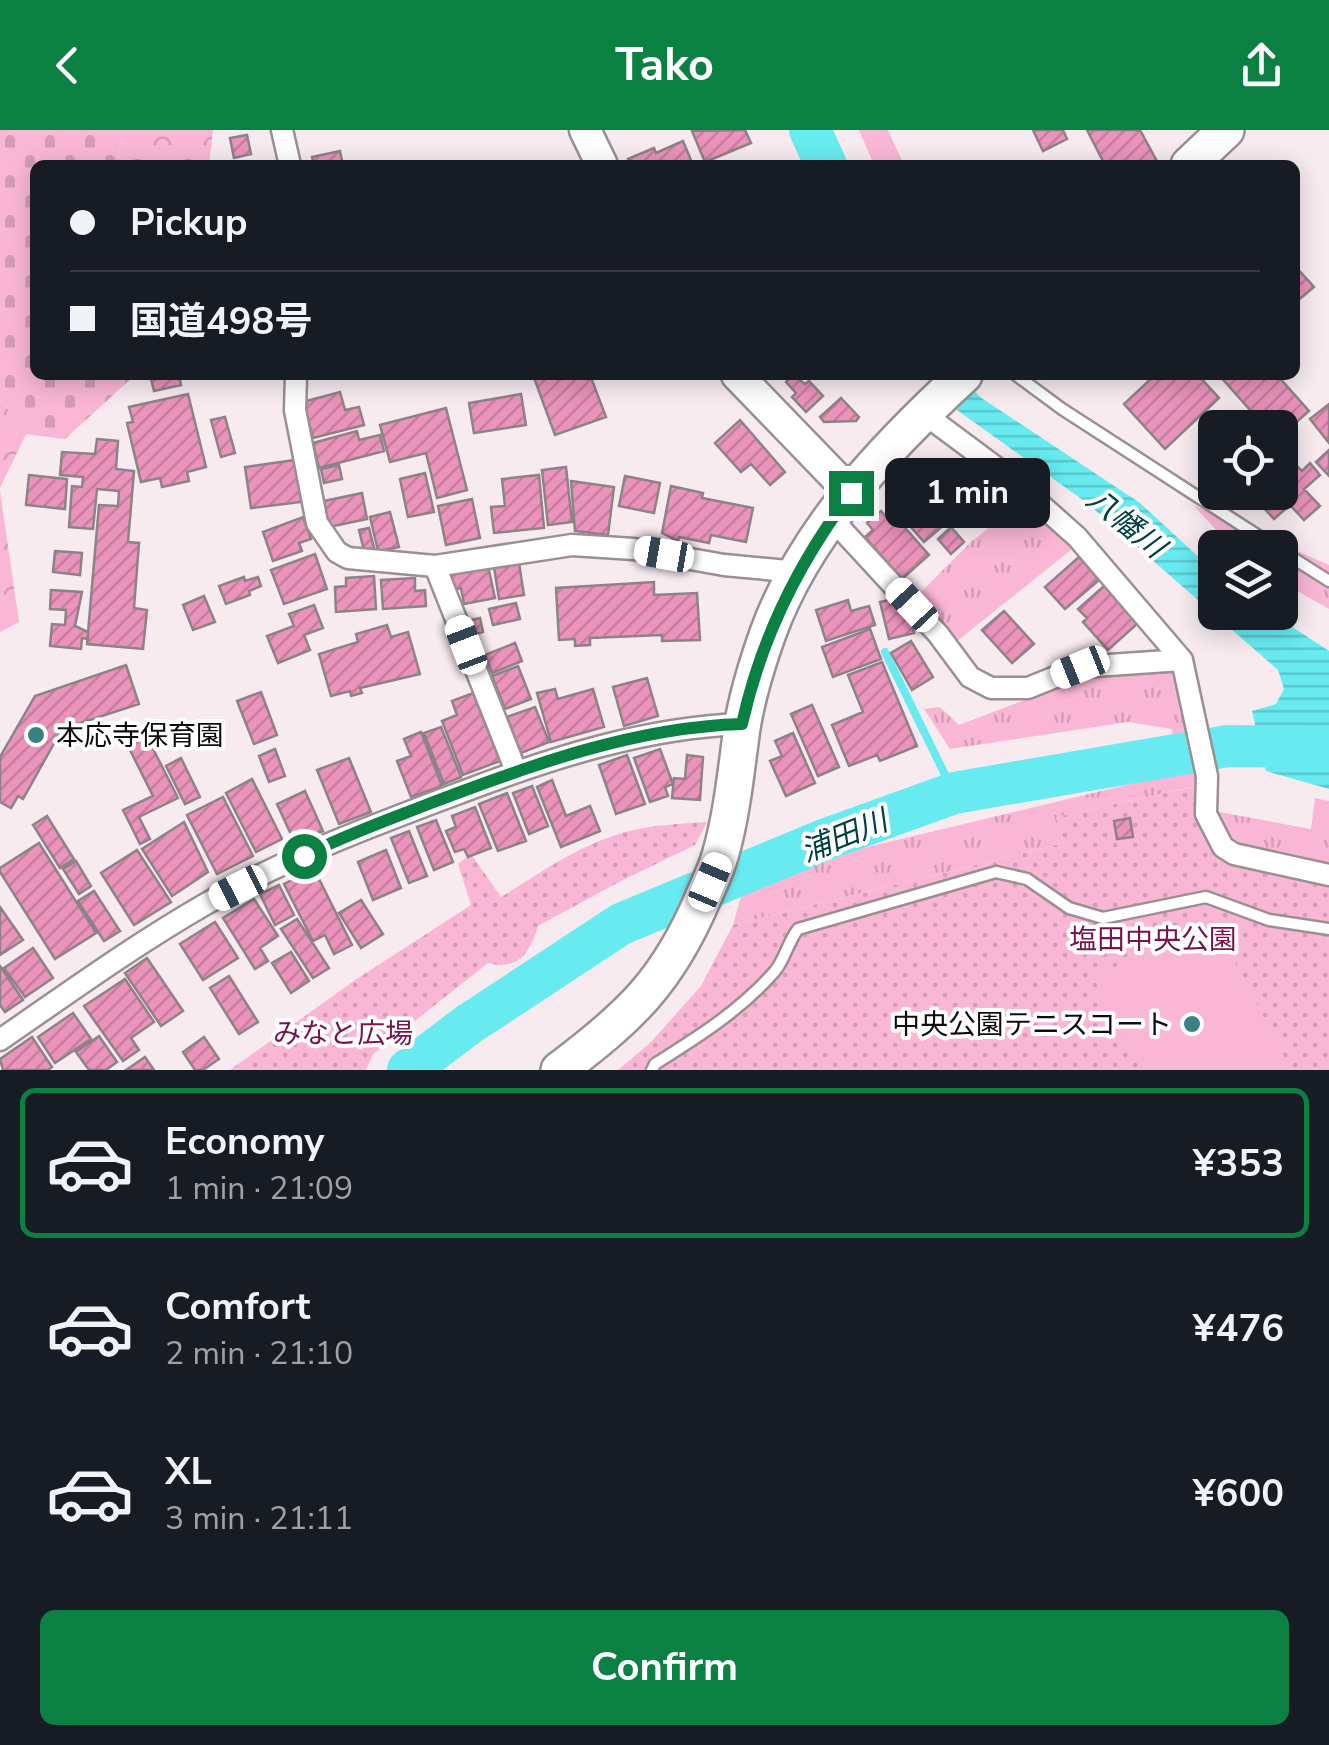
<!DOCTYPE html>
<meta charset="utf-8">
<style>
body{margin:0;font-family:"Nunito Sans","Noto Sans JP",sans-serif;background:#20242c;color:#f1f3f6;height:100vh;display:flex;flex-direction:column;font-size:38px;white-space:nowrap}
*{box-sizing:border-box;margin:0}
p{font-size:32px;color:#9ea1a6}
.icon{flex:none;width:55px;height:55px;fill:none;stroke:currentColor;stroke-width:2;stroke-linecap:round;stroke-linejoin:round}
.map{position:relative;height:940px;overflow:hidden}
.details{display:flex;flex-direction:column;background:#171b24;flex:1}
.details>*{flex:none}
.top-card{position:absolute;left:30px;top:30px;width:1270px;height:220px;border-radius:15px;box-shadow:0 5px 25px #0003;display:grid;align-content:center;height:220px;padding:0 40px;background:#171b24}
.fabs{position:absolute;left:1198px;top:280px;display:grid;gap:20px}
.fabs a{display:grid;place-items:center;width:100px;height:100px;border-radius:15px;background:#171b24;box-shadow:0 5px 25px #0003;font-size:50px}
.end{position:absolute;width:45px;height:45px;margin:-22px;border:12px solid #0b8043;background:#fff;box-shadow:0 0 0 5px #fff}
.from{border-radius:50%}
.bubble{position:absolute;height:70px;border-radius:15px;background:#171b24;box-shadow:0 5px 25px #0003;font-size:32px;font-weight:700;line-height:70px;text-align:center}
.car{position:absolute;width:30px;height:60px;margin:-30px -15px;border-radius:12px;box-shadow:0 0 8px 2px #0007;background:linear-gradient(#fff 24%,#345 0 40%,#fff 0 76%,#345 0 86%,#fff 0)}
.top-card b{display:flex;align-items:center;gap:35px;height:95px;font-size:38px}
.top-card b+b{border-top:2px solid #363941}
.top-card i{width:25px;height:25px;background:#f1f3f6}
ul{padding:18px 0 0;list-style:none}
li{display:flex;align-items:center;gap:30px;height:150px;margin:0 20px 15px;padding:0 20px;border:5px solid transparent;border-radius:15px}
li div{flex:1}
li b{display:block;font-size:38px}
li em{font-style:normal;font-weight:700}
li.on{border-color:#0b8043}
li>.icon{width:90px;height:90px;stroke-width:1.5}
.cta{display:flex;gap:20px;margin-top:auto;padding:20px 40px}
.cta a{flex:1;height:115px;border-radius:15px;background:#0b8043;color:#fff;font-size:40px;font-weight:700;line-height:115px;text-align:center}
header{display:flex;justify-content:space-between;align-items:center;height:130px;padding:0 40px;background:#0b8043;color:#fff;font-size:45px;font-weight:700}
.map>svg:first-child{display:block}
.grass{fill:url(#grass-tufts)}
.forest{fill:url(#forest-crowns)}
.cemetery{fill:url(#cemetery-stones)}
.park{fill:url(#park-dots)}
.pitch{fill:#fab7d5}
.water{fill:url(#water-rules)}
.lines{fill:none;stroke-linecap:round;stroke-linejoin:round}
.stream{stroke:#68ebf0;stroke-width:8}
.river{stroke:#68ebf0;stroke-width:42}
.building{fill:url(#building-hatch);stroke:#8d8387;stroke-width:2.5}
.service-casing{stroke:#9a8f93;stroke-width:15}
.minor-casing{stroke:#9a8f93;stroke-width:25}
.secondary-casing{stroke:#9a8f93;stroke-width:35}
.trunk-casing{stroke:#9a8f93;stroke-width:40}
.service{stroke:#fff;stroke-width:10}
.minor{stroke:#fff;stroke-width:20}
.secondary{stroke:#fff;stroke-width:30}
.trunk{stroke:#fff;stroke-width:35}
.route{stroke:#0b8043;stroke-width:12}
.poi-dot{fill:#388184;stroke:#fff;stroke-width:4}
.labels{text-anchor:middle;stroke-width:8;stroke-linejoin:round;paint-order:stroke}
.poi-label{font-size:28px;fill:#0f0b0d;stroke:#fff;text-anchor:start}
.park-label{font-size:28px;fill:#78134e;stroke:#fff}
.water-label{font-size:30px;font-style:italic;fill:#004043;stroke:#fff}
</style>
<header><svg class="icon" aria-label="back" viewBox="0 0 24 24"><path d="M15 5l-7 7 7 7"/></svg>Tako<svg class="icon" aria-label="share" viewBox="0 0 24 24"><path d="M12 15V3M7 8l5-5 5 5M5 13v7h14v-7"/></svg></header>
<div class="map">
<svg width="1329" height="940" viewBox="0 0 1329 940">
<defs>
<pattern id="grass-tufts" width="24" height="20" patternUnits="userSpaceOnUse" patternTransform="scale(2.5)"><rect width="24" height="20" fill="#fab7d5"/><path d="M3 7l-1-3M5 7V3M7 7l1-3M15 17l-1-3M17 17v-4M19 17l1-3" fill="none" stroke="#d59cb6"/></pattern>
<pattern id="forest-crowns" width="20" height="18" patternUnits="userSpaceOnUse" patternTransform="scale(2.5)"><rect width="20" height="18" fill="#fab7d5"/><path d="M2 6a3 3 0 1 1 6 0M12 15a3 3 0 1 1 6 0" fill="none" stroke="#d59cb6"/></pattern>
<pattern id="cemetery-stones" width="16" height="16" patternUnits="userSpaceOnUse" patternTransform="scale(2.5)"><rect width="16" height="16" fill="#fab7d5"/><path d="M2 7V4a2 2 0 0 1 4 0v3zM10 15v-3a2 2 0 0 1 4 0v3z" fill="#d59cb6"/></pattern>
<pattern id="park-dots" width="8" height="8" patternUnits="userSpaceOnUse" patternTransform="scale(2.5)"><rect width="8" height="8" fill="#fab7d5"/><path d="M2 2h.1M6 6h.1" fill="none" stroke="#d59cb6" stroke-width="1.8" stroke-linecap="round"/></pattern>
<pattern id="water-rules" width="6" height="5" patternUnits="userSpaceOnUse" patternTransform="scale(2.5)"><rect width="6" height="5" fill="#68ebf0"/><path d="M0 2.5h6" fill="none" stroke="#59c8cd"/></pattern>
<pattern id="building-hatch" width="6" height="6" patternUnits="userSpaceOnUse" patternTransform="scale(2.5)"><rect width="6" height="6" fill="#ea93bb"/><path d="M-1 1l2-2M0 6l6-6M5 7l2-2" fill="none" stroke="#c87da0"/></pattern>
</defs>
<rect width="100%" height="100%" fill="#f7ebf0"/>
<path class="grass" d="M 859,0 L 888,0 L 904,35 L 874,35 Z
M 1018,375 L 1077,415 L 956,512 L 913,470 L 972,411 Z
M 1193,375 L 1329,435 L 1329,479 L 1280,451 L 1280,418 L 1232,417 Z
M 1178,539 L 1197,656 L 1057,687 L 1064,713 L 733,795 L 742,763 L 863,718 L 1143,651 L 1176,631 L 1172,599 L 1128,592 L 950,619 L 924,579 L 940,577 L 959,595 L 1085,547 Z
M 1315,668 L 1329,671 L 1329,733 L 1243,713 L 1214,681 L 1311,699 Z"/>
<path class="forest" d="M 123,0 L 213,0 L 209,35 L 117,35 Z
M 0,269 L 26,304 L 0,358 Z
M 0,361 L 19,492 L 0,502 Z"/>
<path class="cemetery" d="M 0,0 L 123,0 L 117,35 L 35,35 L 35,245 L 135,245 L 65,309 L 26,304 L 0,269 Z"/>
<path class="park" d="M 1212,653 L 1214,681 L 1243,713 L 1329,733 L 1329,940 L 618,940 L 650,913 L 701,856 L 733,795 L 1064,713 L 1056,687 Z
M 707,692 L 695,715 L 619,752 L 538,796 C 530,823 518,841 488,833 L 373,924 L 366,940 L 230,940 L 355,850 L 471,775 L 458,734 L 471,724 L 501,767 C 537,745 573,719 613,706 C 643,695 676,694 707,692 Z"/>
<path class="pitch" d="M 1211,787 L 1291,940 L 1141,940 L 1093,848 Z"/>
<path class="water" d="M 926,245 L 960,245 L 980,267 L 1140,373 L 1215,442 L 1215,482 L 1271,483 L 1329,521 L 1329,659 L 1266,641 L 1252,581 L 1276,574 L 1284,559 L 1278,540 L 1087,373 L 950,275 Z"/>
<g class="lines">
<path class="stream" d="M 885,522 L 954,663"/>
<path class="river" d="M 810,0 L 826,35
M 408,940 L 469,894 L 621,794 L 824,710 L 954,663 L 1228,616 L 1329,617"/>
</g>
<path class="building" d="M 745,0 L 751,13 L 705,32 L 692,1 Z
M 1033,0 L 1063,0 L 1067,9 L 1043,21 Z
M 1087,0 L 1140,0 L 1159,35 L 1105,35 Z
M 247,5 L 251,24 L 234,28 L 230,8 Z
M 683,11 L 693,35 L 631,35 L 628,29 L 654,18 L 656,23 Z
M 340,21 L 343,35 L 314,35 L 312,27 Z
M 1295,136 L 1314,157 L 1295,173 Z
M 150,245 L 179,245 L 181,255 L 154,261 Z
M 533,245 L 590,245 L 606,287 L 555,305 Z
M 793,245 L 805,254 L 809,251 L 823,266 L 806,282 L 792,267 L 796,263 L 786,252 Z
M 1155,245 L 1198,245 L 1219,268 L 1165,319 L 1124,274 Z
M 1219,245 L 1277,245 L 1309,281 L 1280,307 L 1280,298 L 1266,298 Z
M 340,262 L 345,280 L 359,277 L 364,295 L 313,308 L 303,272 Z
M 188,264 L 206,337 L 187,342 L 189,351 L 162,357 L 160,348 L 141,352 L 127,293 L 133,292 L 129,277 Z
M 521,264 L 526,295 L 474,303 L 469,273 Z
M 841,268 L 859,287 L 856,291 L 824,292 L 820,287 Z
M 1329,274 L 1329,313 L 1310,289 Z
M 446,278 L 467,360 L 437,368 L 426,323 L 390,332 L 380,295 Z
M 225,287 L 235,323 L 221,327 L 211,290 Z
M 740,290 L 785,342 L 770,355 L 751,334 L 741,342 L 715,313 Z
M 357,301 L 359,310 L 380,305 L 384,321 L 319,338 L 313,313 Z
M 97,309 L 118,311 L 116,339 L 134,341 L 128,412 L 139,413 L 134,478 L 147,480 L 143,519 L 87,514 L 99,375 L 118,376 L 119,361 L 97,359 L 93,399 L 69,397 L 72,356 L 82,357 L 83,347 L 60,345 L 62,322 L 95,324 Z
M 1329,320 L 1329,346 L 1316,332 Z
M 295,330 L 301,372 L 251,378 L 245,337 Z
M 951,331 L 981,365 L 963,381 L 933,347 Z
M 1310,333 L 1320,345 L 1304,359 L 1320,376 L 1304,390 L 1290,375 L 1274,389 L 1249,362 L 1280,362 L 1280,347 L 1286,354 L 1291,350 L 1288,346 L 1298,337 L 1302,341 Z
M 339,335 L 342,349 L 324,353 L 321,339 Z
M 566,337 L 572,392 L 548,395 L 542,340 Z
M 425,343 L 434,382 L 408,387 L 400,349 Z
M 29,345 L 67,349 L 65,379 L 26,375 Z
M 539,345 L 544,398 L 494,403 L 491,377 L 505,376 L 502,349 Z
M 625,346 L 660,353 L 654,383 L 619,376 Z
M 571,351 L 614,357 L 608,405 L 575,401 Z
M 671,356 L 703,363 L 702,368 L 753,378 L 746,412 L 711,405 L 709,413 L 679,407 L 678,411 L 662,403 Z
M 362,363 L 367,389 L 329,397 L 324,371 Z
M 915,363 L 944,395 L 924,412 L 896,380 Z
M 472,369 L 480,408 L 446,415 L 438,376 Z
M 881,381 L 887,388 L 892,383 L 929,425 L 902,449 L 865,407 L 873,400 L 867,393 Z
M 390,382 L 399,417 L 378,421 L 370,387 Z
M 303,387 L 311,409 L 299,413 L 302,421 L 273,431 L 263,402 Z
M 951,397 L 964,412 L 951,424 L 938,409 Z
M 369,398 L 374,418 L 364,421 L 359,400 Z
M 55,421 L 82,423 L 80,445 L 53,442 Z
M 315,424 L 327,459 L 284,474 L 271,440 Z
M 1079,427 L 1099,450 L 1065,479 L 1045,457 Z
M 519,433 L 524,465 L 499,469 L 494,437 Z
M 488,436 L 495,468 L 464,474 L 461,458 L 452,460 L 449,443 Z
M 374,446 L 376,479 L 336,482 L 335,457 L 346,456 L 346,448 Z
M 244,447 L 245,451 L 258,447 L 261,456 L 249,461 L 250,465 L 226,474 L 219,456 Z
M 415,448 L 415,461 L 425,460 L 426,476 L 383,479 L 381,450 Z
M 654,452 L 654,465 L 697,463 L 700,510 L 662,511 L 662,505 L 590,508 L 590,515 L 575,516 L 575,509 L 559,510 L 556,458 Z
M 1104,456 L 1137,494 L 1108,520 L 1083,492 L 1087,488 L 1078,479 Z
M 51,460 L 82,462 L 75,496 L 88,502 L 88,509 L 82,508 L 81,519 L 50,516 L 52,494 L 65,495 L 66,480 L 50,479 Z
M 204,466 L 215,492 L 193,500 L 183,475 Z
M 898,468 L 902,482 L 908,480 L 914,503 L 889,509 L 880,472 Z
M 848,470 L 851,481 L 869,476 L 875,495 L 826,511 L 816,480 Z
M 516,473 L 520,489 L 493,495 L 489,479 Z
M 314,475 L 323,498 L 304,505 L 310,520 L 278,533 L 267,506 L 294,496 L 289,484 Z
M 1004,481 L 1034,514 L 1012,533 L 982,500 Z
M 480,488 L 483,502 L 470,506 L 467,491 Z
M 387,495 L 391,507 L 408,502 L 420,544 L 360,558 L 362,563 L 351,566 L 350,561 L 331,566 L 319,524 L 358,512 L 356,504 Z
M 870,499 L 881,529 L 833,547 L 822,517 Z
M 911,511 L 933,547 L 912,560 L 891,523 Z
M 515,513 L 522,531 L 492,543 L 485,525 Z
M 882,532 L 917,616 L 880,631 L 877,625 L 849,636 L 832,595 L 863,582 L 848,545 Z
M 126,535 L 139,574 L 62,599 L 23,669 L 18,666 L 11,678 L 0,672 L 0,627 L 35,566 Z
M 518,536 L 531,569 L 505,579 L 492,546 Z
M 647,548 L 658,586 L 624,596 L 613,557 Z
M 555,559 L 558,569 L 593,559 L 604,597 L 551,612 L 537,563 Z
M 261,562 L 277,605 L 254,614 L 237,571 Z
M 473,563 L 500,631 L 463,645 L 442,591 L 457,585 L 452,571 Z
M 812,575 L 839,637 L 818,646 L 791,584 Z
M 535,577 L 549,612 L 521,623 L 507,587 Z
M 441,597 L 461,647 L 444,654 L 424,603 Z
M 421,602 L 442,656 L 411,667 L 397,631 L 411,626 L 404,609 Z
M 145,603 L 178,668 L 139,687 L 150,709 L 140,714 L 123,680 L 153,666 L 126,612 Z
M 793,603 L 815,653 L 786,666 L 770,631 L 782,626 L 775,611 Z
M 275,619 L 285,646 L 269,652 L 259,626 Z
M 660,619 L 673,654 L 665,657 L 668,666 L 650,672 L 634,628 Z
M 627,625 L 645,674 L 616,684 L 599,635 Z
M 687,625 L 703,627 L 700,670 L 672,668 L 674,648 L 685,649 Z
M 181,628 L 200,667 L 185,674 L 166,636 Z
M 349,628 L 371,682 L 339,694 L 317,640 Z
M 252,649 L 282,709 L 256,722 L 226,663 Z
M 552,650 L 566,686 L 590,676 L 600,701 L 561,717 L 537,657 Z
M 532,656 L 548,696 L 529,704 L 513,663 Z
M 305,661 L 323,701 L 295,713 L 277,674 Z
M 507,663 L 526,711 L 498,721 L 479,674 Z
M 223,667 L 253,726 L 217,744 L 187,685 Z
M 475,677 L 491,718 L 468,727 L 464,719 L 455,722 L 446,701 L 456,697 L 452,686 Z
M 47,686 L 74,729 L 60,738 L 33,695 Z
M 1130,688 L 1133,707 L 1117,709 L 1114,691 Z
M 436,690 L 453,732 L 434,740 L 417,697 Z
M 184,692 L 208,742 L 172,766 L 142,719 Z
M 409,701 L 427,746 L 409,753 L 391,708 Z
M 39,713 L 96,803 L 55,829 L 0,742 L 0,738 Z
M 137,720 L 171,772 L 134,795 L 101,743 Z
M 386,720 L 401,758 L 373,770 L 358,732 Z
M 76,731 L 91,756 L 79,764 L 63,739 Z
M 314,739 L 352,815 L 334,824 L 325,805 L 313,811 L 284,754 Z
M 279,755 L 294,785 L 275,795 L 260,764 Z
M 94,761 L 120,801 L 104,811 L 78,771 Z
M 254,769 L 278,806 L 260,818 L 268,831 L 255,839 L 223,788 Z
M 361,770 L 383,804 L 361,818 L 339,783 Z
M 0,777 L 23,810 L 0,825 Z
M 297,789 L 329,838 L 313,848 L 281,799 Z
M 215,792 L 238,828 L 203,850 L 180,814 Z
M 33,818 L 53,848 L 25,867 L 4,838 Z
M 291,822 L 309,851 L 291,863 L 272,833 Z
M 147,828 L 183,881 L 161,896 L 125,843 Z
M 0,836 L 23,870 L 5,882 L 0,875 Z
M 229,846 L 258,892 L 239,904 L 210,858 Z
M 125,849 L 154,892 L 131,908 L 139,920 L 123,931 L 84,876 Z
M 73,883 L 91,909 L 55,933 L 38,907 Z
M 99,906 L 117,932 L 106,940 L 89,940 L 76,922 Z
M 32,907 L 52,937 L 48,940 L 3,940 L 0,929 Z
M 204,907 L 219,929 L 203,940 L 195,940 L 183,922 Z
M 145,927 L 154,940 L 126,940 Z"/>
<g class="lines">
<g class="service-casing">
<path id="service" d="M 1016,245 L 1062,279 L 1277,418
M 1280,420 L 1329,451
M 652,940 L 655,934 C 698,907 741,880 775,841 C 785,829 788,812 798,799 L 996,742 L 1027,749 L 1069,778 L 1103,788 L 1206,767 L 1269,790 L 1329,799"/>
</g>
<g class="minor-casing">
<path id="minor" d="M 282,0 L 290,35
M 296,245 L 295,280 L 317,393 L 337,422 L 348,428 L 435,436 L 572,415 L 634,419 L 724,435 L 798,442
M 923,283 L 1013,350 L 1077,407 L 1182,530 L 1207,646 L 1206,684 L 1223,717 L 1234,724 L 1329,745
M 832,389 L 938,504 L 970,547 L 991,558 L 1028,558 L 1080,537 L 1182,530
M 435,436 L 516,641
M 0,910 C 67,864 133,816 204,775 C 285,728 374,695 462,662 C 551,628 647,597 743,594"/>
</g>
<g class="secondary-casing">
<path id="secondary" d="M 585,0 L 602,35
M 737,245 L 851,363"/>
</g>
<g class="trunk-casing">
<path id="trunk" d="M 1189,35 L 1226,0
M 559,940 C 630,887 668,851 703,768 C 709,754 716,740 720,726 C 732,685 736,641 742,598 C 747,566 757,534 768,503 C 805,401 886,317 964,245"/>
</g>
<use href="#service" class="service"/>
<use href="#minor" class="minor"/>
<use href="#secondary" class="secondary"/>
<use href="#trunk" class="trunk"/>
</g>
<g class="lines">
<path class="route" d="M 304,726 C 345,705 388,690 431,673 C 531,635 635,597 742,594 C 761,508 798,433 851,363"/>
</g>
<g class="poi-dot">
<circle cx="36" cy="605" r="10"/>
<circle cx="1192" cy="894" r="10"/>
</g>
<g class="labels">
<g class="poi-label">
<text x="56" y="615">本応寺保育園</text>
<text x="1172" y="904" text-anchor="end">中央公園テニスコート</text>
</g>
<g class="park-label">
<text x="1153" y="819">塩田中央公園</text>
<text x="343" y="913">みなと広場</text>
</g>
<g class="water-label">
<text transform="translate(1126 393) rotate(39)" y="10">八幡川</text>
<text transform="translate(844 706) rotate(-22)" y="10">浦田川</text>
</g>
</g>
</svg>
<div class="fabs">
<a><svg class="icon" aria-label="locate" viewBox="0 0 24 24"><circle cx="12" cy="12" r="6"/><path d="M12 2v4M12 18v4M2 12h4M18 12h4"/></svg></a>
<a><svg class="icon" aria-label="layers" viewBox="0 0 24 24"><path d="M12 4l9 5-9 5-9-5zM3 14l9 5 9-5"/></svg></a>
</div>
<i class="end from" style="left:304px;top:726px"></i>
<i class="end" style="left:851px;top:363px"></i>
<div class="bubble" style="left:885px;top:328px;width:165px">1 min</div>
<i class="car" style="left:664px;top:424px;rotate:280deg"></i>
<i class="car" style="left:912px;top:475px;rotate:317deg"></i>
<i class="car" style="left:466px;top:515px;rotate:339deg"></i>
<i class="car" style="left:1080px;top:537px;rotate:248deg"></i>
<i class="car" style="left:710px;top:752px;rotate:23deg"></i>
<i class="car" style="left:238px;top:758px;rotate:243deg"></i>
<div class="top-card">
<b><i class="from"></i>Pickup</b>
<b><i></i>国道498号</b>
</div>
</div>
<section class="details">
<ul>
<li class="on"><svg class="icon" aria-label="car" viewBox="0 0 24 24"><path d="M5 17H2v-5l4-1 3-4h7l3 4 3 1v5h-3M9 17h6M6 11h13"/><circle cx="7" cy="17" r="2"/><circle cx="17" cy="17" r="2"/></svg><div><b>Economy</b><p>1 min · 21:09</p></div><em>¥353</em></li>
<li><svg class="icon" aria-label="car" viewBox="0 0 24 24"><path d="M5 17H2v-5l4-1 3-4h7l3 4 3 1v5h-3M9 17h6M6 11h13"/><circle cx="7" cy="17" r="2"/><circle cx="17" cy="17" r="2"/></svg><div><b>Comfort</b><p>2 min · 21:10</p></div><em>¥476</em></li>
<li><svg class="icon" aria-label="car" viewBox="0 0 24 24"><path d="M5 17H2v-5l4-1 3-4h7l3 4 3 1v5h-3M9 17h6M6 11h13"/><circle cx="7" cy="17" r="2"/><circle cx="17" cy="17" r="2"/></svg><div><b>XL</b><p>3 min · 21:11</p></div><em>¥600</em></li>
</ul>
<div class="cta"><a>Confirm</a></div>
</section>
